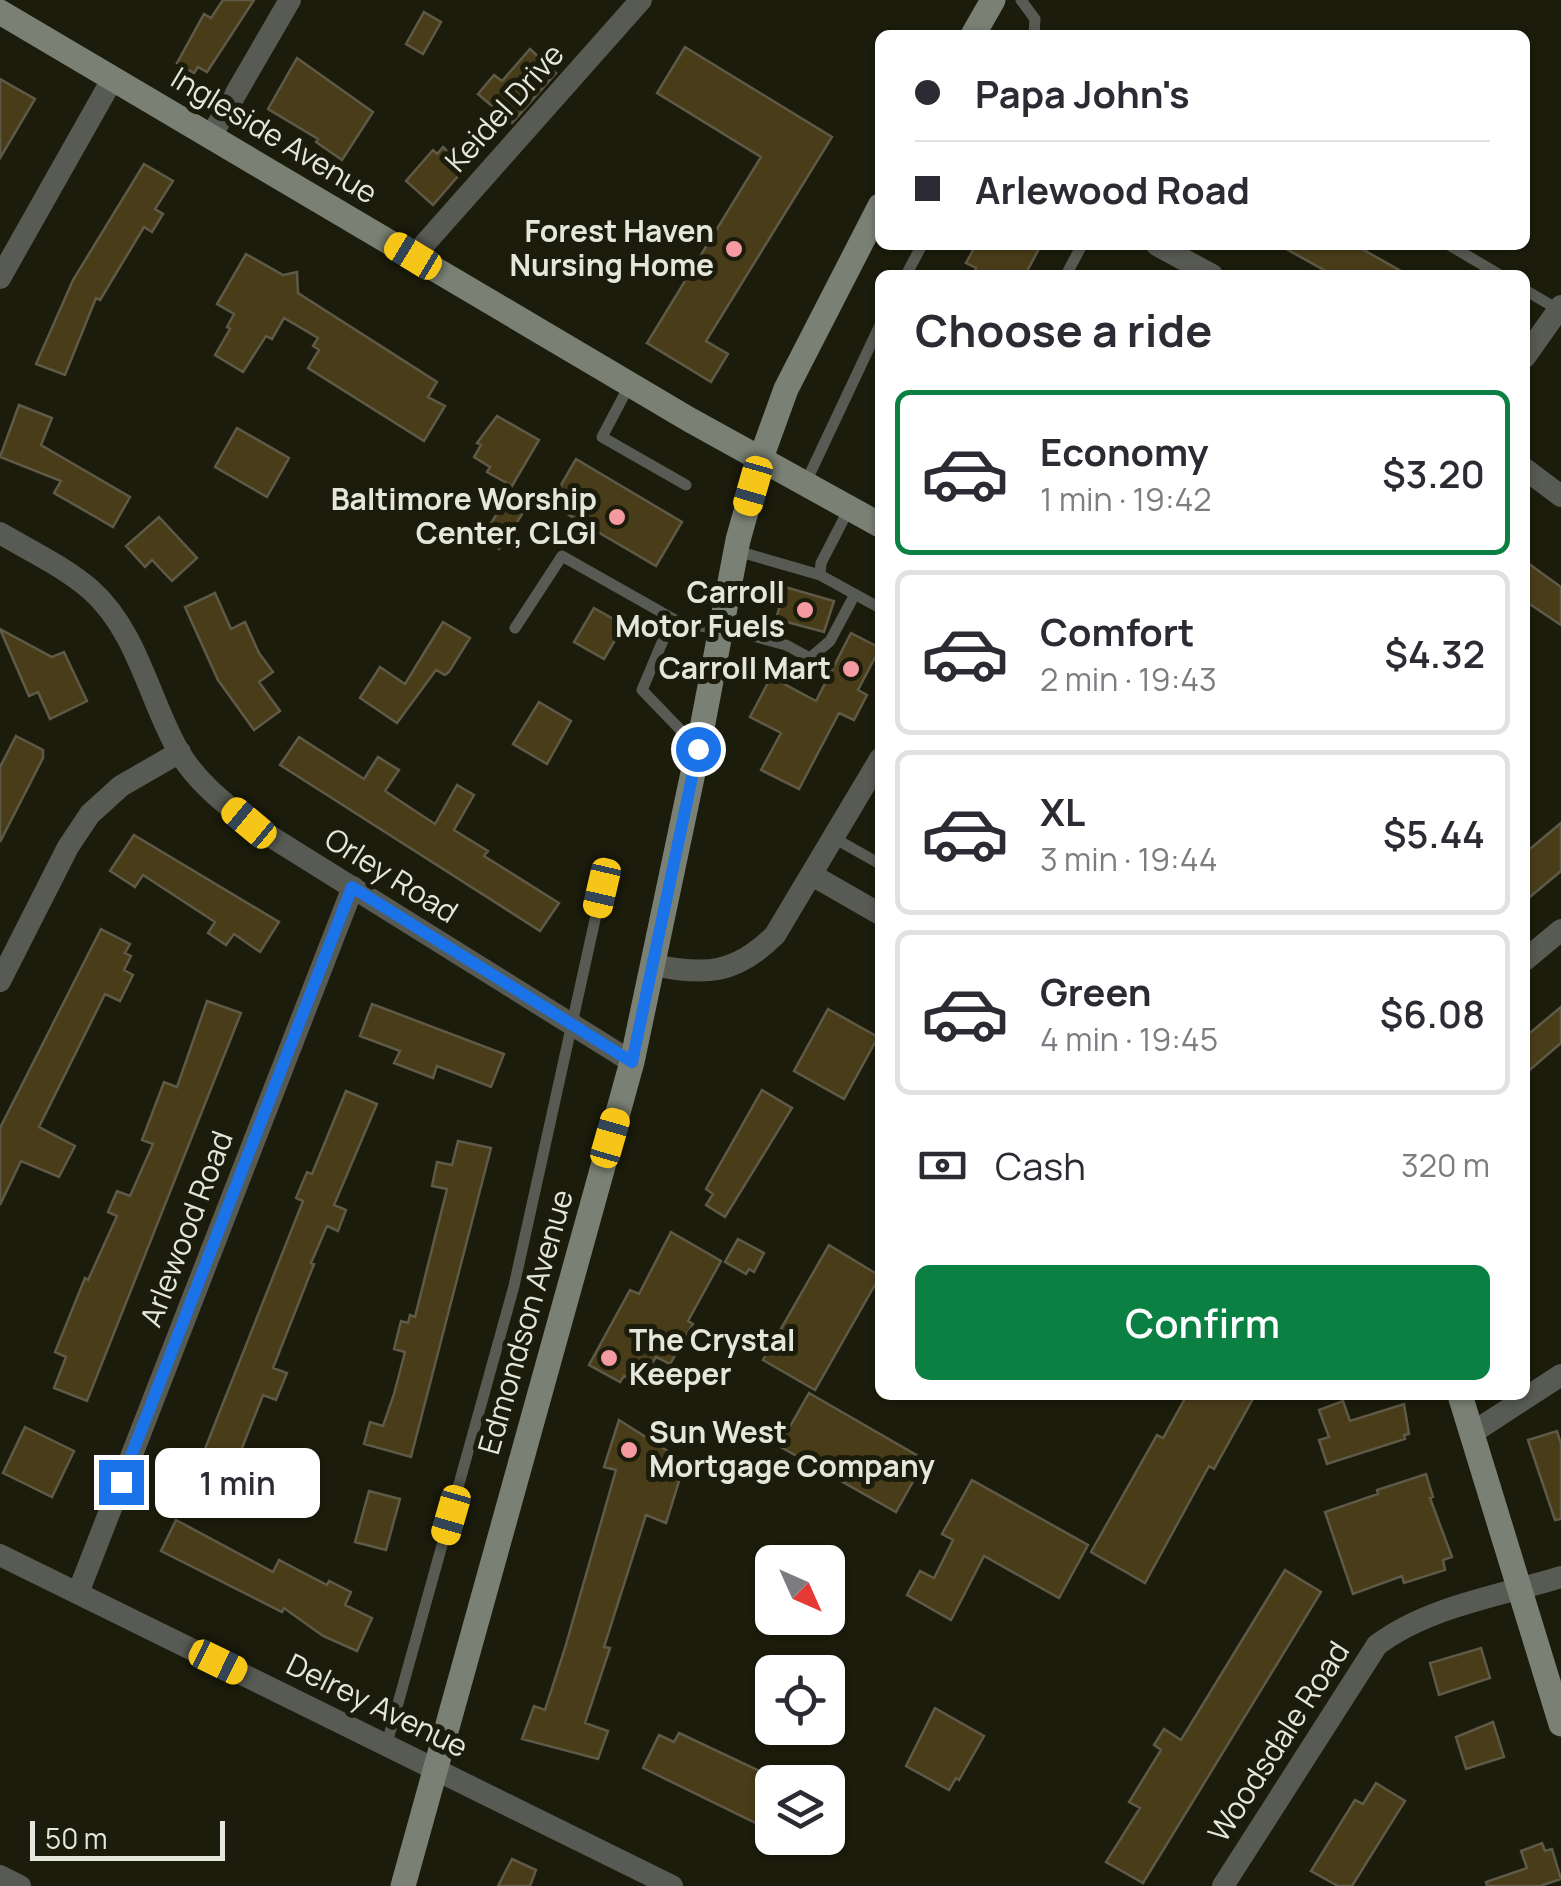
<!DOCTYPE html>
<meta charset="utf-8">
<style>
body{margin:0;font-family:Manrope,sans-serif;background:#f7f7f7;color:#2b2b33;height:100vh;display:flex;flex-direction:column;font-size:38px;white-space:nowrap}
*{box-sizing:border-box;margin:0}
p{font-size:32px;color:#7c7c81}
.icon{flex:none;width:55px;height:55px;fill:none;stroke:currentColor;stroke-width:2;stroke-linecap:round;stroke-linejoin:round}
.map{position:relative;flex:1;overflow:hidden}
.panel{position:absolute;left:875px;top:270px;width:655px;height:1130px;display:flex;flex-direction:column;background:#fff;border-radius:15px;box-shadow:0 2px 8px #0004}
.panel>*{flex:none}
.guide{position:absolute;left:875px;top:30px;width:655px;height:220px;border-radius:15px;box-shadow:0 2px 8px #0004;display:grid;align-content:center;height:220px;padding:0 40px;background:#fff}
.needle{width:65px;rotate:135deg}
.buttons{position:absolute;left:755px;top:1545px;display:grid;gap:20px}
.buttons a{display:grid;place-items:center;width:90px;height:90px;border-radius:15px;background:#fff;box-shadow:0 2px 8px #0004;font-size:50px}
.scale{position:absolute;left:30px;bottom:25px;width:195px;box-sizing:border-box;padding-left:10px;border:5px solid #e6e7dc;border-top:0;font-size:28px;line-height:35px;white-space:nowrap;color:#e6e7dc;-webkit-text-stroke:8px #1b1c0b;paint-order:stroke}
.end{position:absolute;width:45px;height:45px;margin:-22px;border:12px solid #1a73e8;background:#fff;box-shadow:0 0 0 5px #fff}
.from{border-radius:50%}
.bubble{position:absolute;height:70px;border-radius:15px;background:#fff;box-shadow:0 2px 8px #0004;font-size:32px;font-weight:600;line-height:70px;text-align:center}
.car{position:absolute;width:30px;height:60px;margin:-30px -15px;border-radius:12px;box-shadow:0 0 8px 2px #0007;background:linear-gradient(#f5c518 24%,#345 0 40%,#f5c518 0 76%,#345 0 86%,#f5c518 0)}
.guide b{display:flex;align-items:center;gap:35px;height:95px;font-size:38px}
.guide b+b{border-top:2px solid #e1e1e2}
.guide i{width:25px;height:25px;background:#2b2b33}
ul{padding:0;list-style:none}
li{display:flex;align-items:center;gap:30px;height:165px;margin:0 20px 15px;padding:0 20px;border:5px solid #e1e1e2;border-radius:15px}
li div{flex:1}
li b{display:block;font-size:38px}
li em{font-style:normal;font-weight:600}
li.active{border-color:#0b8043}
li>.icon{width:90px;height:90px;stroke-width:1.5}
h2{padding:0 40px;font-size:45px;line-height:120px}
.pay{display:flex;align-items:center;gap:25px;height:110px;padding:0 40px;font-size:38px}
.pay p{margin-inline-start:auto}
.action{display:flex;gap:20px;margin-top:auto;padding:20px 40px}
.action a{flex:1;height:115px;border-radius:15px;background:#0b8043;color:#fff;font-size:40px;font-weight:600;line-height:115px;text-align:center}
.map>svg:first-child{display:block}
.building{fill:#493d19;stroke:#5f5947;stroke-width:2.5}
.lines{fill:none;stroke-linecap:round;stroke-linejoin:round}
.lane{stroke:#575b53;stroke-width:11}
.street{stroke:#575b53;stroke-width:22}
.secondary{stroke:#7a8074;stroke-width:25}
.route{stroke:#1a73e8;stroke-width:12}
.poi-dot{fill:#f49aa0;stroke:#1b1c0b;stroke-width:4}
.labels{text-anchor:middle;stroke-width:10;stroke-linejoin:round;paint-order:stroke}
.street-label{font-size:30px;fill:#e6e7dc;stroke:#1b1c0b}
.poi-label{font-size:30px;font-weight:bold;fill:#e6e7dc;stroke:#1b1c0b;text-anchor:end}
</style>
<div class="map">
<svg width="1561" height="1886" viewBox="0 0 1561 1886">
<rect width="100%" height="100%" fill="#1b1c0b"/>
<path class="building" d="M 223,0 L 254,0 L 207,72 L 198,67 L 194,73 L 177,63 L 204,14 L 211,18 Z
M 424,12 L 441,22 L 423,54 L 406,44 Z
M 685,47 L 832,137 L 706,341 L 728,354 L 711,382 L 647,343 L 761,157 L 657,93 Z
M 530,49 L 556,73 L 512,123 L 478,94 L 494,75 L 502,81 Z
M 297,58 L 373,112 L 342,160 L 316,142 L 318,139 L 268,109 Z
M 0,79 L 35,99 L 0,158 Z
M 443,147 L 465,168 L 433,205 L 406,181 L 433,150 L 437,154 Z
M 144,164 L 173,181 L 155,209 L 163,214 L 152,232 L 144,227 L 100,300 L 96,298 L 65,375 L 36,364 L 73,280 Z
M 976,245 L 1041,245 L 1025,275 L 973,275 L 976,268 L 966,263 Z
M 1279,245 L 1355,245 L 1408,275 L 1333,275 Z
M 246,254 L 283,275 L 297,272 L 298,293 L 437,382 L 428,397 L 445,406 L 424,441 L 308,368 L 319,350 L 313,346 L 318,338 L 284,318 L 272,339 L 266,336 L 243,372 L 215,355 L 230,329 L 227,327 L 234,314 L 217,304 Z
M 19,405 L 52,418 L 41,445 L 130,497 L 113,527 L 54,493 L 61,481 L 0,457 Z
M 497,416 L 539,440 L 512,486 L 487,472 L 490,467 L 474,457 L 481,445 L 477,443 Z
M 237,428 L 289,458 L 267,497 L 215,467 Z
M 576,459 L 682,522 L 656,566 L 550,504 Z
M 511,492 L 529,504 L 499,549 L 482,537 Z
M 159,517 L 197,558 L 172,581 L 152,560 L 145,567 L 126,546 Z
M 1525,561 L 1561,587 L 1561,625 L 1525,601 Z
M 785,587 L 834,601 L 824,632 L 776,619 Z
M 215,593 L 231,629 L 245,622 L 259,653 L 273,672 L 259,682 L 280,711 L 254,730 L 218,680 L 185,607 Z
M 594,608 L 624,625 L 604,659 L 574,642 Z
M 443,622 L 470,638 L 449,672 L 445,675 L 436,670 L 397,723 L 360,698 L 380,667 L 405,684 Z
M 0,629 L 52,657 L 64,652 L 87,701 L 50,719 L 38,692 L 29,696 Z
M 851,633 L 880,648 L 858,690 L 867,695 L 854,720 L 839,713 L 799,789 L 761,770 L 781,733 L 750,717 L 771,677 L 816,701 Z
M 539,702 L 571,721 L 547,764 L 513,744 Z
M 16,736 L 43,750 L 43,758 L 0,842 L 0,767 Z
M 299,737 L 364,779 L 378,757 L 399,770 L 385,791 L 435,824 L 457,785 L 474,795 L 454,830 L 488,851 L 484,856 L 559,903 L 540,931 L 280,765 Z
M 1561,823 L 1561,871 L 1525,901 L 1525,853 Z
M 134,835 L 279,922 L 260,952 L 234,934 L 226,945 L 208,933 L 215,922 L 143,875 L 135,887 L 110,871 Z
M 101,929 L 130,944 L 125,953 L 131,956 L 124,970 L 133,975 L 120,1001 L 105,994 L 39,1127 L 75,1146 L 59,1177 L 21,1161 L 0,1205 L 0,1128 Z
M 207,1001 L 241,1013 L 87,1401 L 54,1388 L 66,1357 L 55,1352 L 85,1278 L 88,1280 L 117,1216 L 108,1212 L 117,1191 L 130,1196 L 153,1144 L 142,1140 L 164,1082 L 177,1087 Z
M 372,1004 L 504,1054 L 491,1087 L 437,1066 L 433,1078 L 394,1063 L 400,1051 L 360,1036 Z
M 1561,1007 L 1561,1043 L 1525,1074 L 1525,1037 Z
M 828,1009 L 878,1037 L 844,1099 L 794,1071 Z
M 762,1090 L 792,1108 L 725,1217 L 706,1205 L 713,1194 L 706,1189 Z
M 346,1091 L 377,1104 L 334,1205 L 346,1210 L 338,1231 L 327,1226 L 311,1263 L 314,1264 L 273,1368 L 287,1373 L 276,1400 L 263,1395 L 231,1476 L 199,1464 L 303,1201 L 296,1198 L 307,1172 L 312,1174 Z
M 458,1141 L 491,1148 L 411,1457 L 364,1444 L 370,1422 L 383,1426 L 394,1394 L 405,1352 L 394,1349 L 401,1321 L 408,1323 L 410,1315 L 415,1317 L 447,1189 L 432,1186 L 437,1162 L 452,1165 Z
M 671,1232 L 721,1261 L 688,1321 L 693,1324 L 670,1364 L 656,1357 L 640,1385 L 624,1376 L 620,1382 L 589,1365 L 630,1290 L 639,1294 Z
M 738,1239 L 764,1253 L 754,1272 L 749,1269 L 746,1274 L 725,1262 Z
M 829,1245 L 880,1276 L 815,1390 L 763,1360 Z
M 809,1393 L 925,1460 L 896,1512 L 779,1446 Z
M 1187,1395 L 1255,1395 L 1214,1469 L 1209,1466 L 1145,1583 L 1091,1552 L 1157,1435 L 1163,1438 Z
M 1343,1401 L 1350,1421 L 1404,1404 L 1409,1434 L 1404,1435 L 1405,1439 L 1327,1464 L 1319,1440 L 1329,1437 L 1319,1410 Z
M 619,1420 L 685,1462 L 666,1523 L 646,1515 L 604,1647 L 610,1648 L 585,1723 L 608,1731 L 598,1759 L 522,1739 L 534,1706 L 545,1710 L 565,1648 L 616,1470 L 604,1467 Z
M 25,1427 L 74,1451 L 52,1497 L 3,1473 Z
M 1557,1431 L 1561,1444 L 1561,1519 L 1555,1520 L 1528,1440 Z
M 1426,1474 L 1433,1497 L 1430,1498 L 1452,1557 L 1443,1560 L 1445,1570 L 1404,1583 L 1402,1576 L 1353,1594 L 1325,1512 L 1378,1494 L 1377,1490 Z
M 972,1480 L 1088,1545 L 1059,1598 L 984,1556 L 951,1620 L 907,1595 L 920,1571 L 934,1578 L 953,1540 L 942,1534 Z
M 369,1491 L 400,1499 L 386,1550 L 355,1542 Z
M 176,1520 L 273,1572 L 279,1560 L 327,1585 L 329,1581 L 351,1592 L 345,1605 L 372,1618 L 357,1651 L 323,1636 L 284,1608 L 282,1612 L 161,1551 Z
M 1285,1570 L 1321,1592 L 1143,1883 L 1106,1862 L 1140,1808 L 1129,1802 L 1161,1750 L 1154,1745 L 1164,1729 L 1181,1740 Z
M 1481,1648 L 1490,1678 L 1439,1695 L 1430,1663 Z
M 935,1708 L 984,1736 L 959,1780 L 956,1778 L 949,1790 L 906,1766 Z
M 1493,1722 L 1504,1757 L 1466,1769 L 1456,1737 Z
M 679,1733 L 772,1777 L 772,1831 L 643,1768 L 659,1735 L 674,1742 Z
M 1376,1783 L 1405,1801 L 1352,1886 L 1338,1886 L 1311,1871 L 1355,1800 L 1363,1804 Z
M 1542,1843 L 1545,1851 L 1552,1849 L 1561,1879 L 1540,1886 L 1487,1886 L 1486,1882 L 1527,1868 L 1521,1851 Z
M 512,1859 L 536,1870 L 530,1886 L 498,1886 Z"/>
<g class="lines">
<path class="lane" d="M 1021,0 L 1035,19 L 1034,35
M 1449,245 L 1500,275
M 906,275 L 922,245
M 1066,275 L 1082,245
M 1525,290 L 1559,310
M 630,384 L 602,437 L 686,485
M 806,482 L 880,325
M 850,507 L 821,563 L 820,575 L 880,608
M 737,551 L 820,575
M 672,619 L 642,690 L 697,747
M 515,628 L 562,556 L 684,625 L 720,628 L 753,636 L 786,645 L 810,658 L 830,641 L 854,596
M 834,838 L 880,864
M 387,1743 L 514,1286 L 602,888"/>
<path class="street" d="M 211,136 L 290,0
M 1157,245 L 1212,275
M 413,257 L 641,0
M 0,278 L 113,78
M 1525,357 L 1561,306
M 1525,469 L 1561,496
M 0,533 C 30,551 65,567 91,590 C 138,632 149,700 179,752 C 196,781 223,802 249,823 L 632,1062
M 812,875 L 880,914
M 1525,960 L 1561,930
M 654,965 C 705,976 736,974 775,935 L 880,759
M 0,981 L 68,847 L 90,814 L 121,786 L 180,752
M 1472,1433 L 1561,1375
M 0,1555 L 672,1886
M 78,1593 L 353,887
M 0,1876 L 20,1886
M 1223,1886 L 1377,1645 C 1429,1606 1500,1596 1561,1577"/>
<path class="secondary" d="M 0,12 L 690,420 L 880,525
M 973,35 L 993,0
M 1460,1395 L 1561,1724
M 403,1886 L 632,1062 L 698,749 L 738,540 L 761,458 L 786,389 L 880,206"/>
</g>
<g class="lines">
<path class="route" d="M 121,1482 L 352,887 L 632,1062 L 698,749"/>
</g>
<g class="poi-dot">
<circle cx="734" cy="249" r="10"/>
<circle cx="617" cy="517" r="10"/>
<circle cx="805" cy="610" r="10"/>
<circle cx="851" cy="669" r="10"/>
<circle cx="609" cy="1358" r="10"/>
<circle cx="629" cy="1450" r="10"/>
</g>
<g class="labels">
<g class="street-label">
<text transform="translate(505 108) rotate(-48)" y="10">Keidel Drive</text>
<text transform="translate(274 136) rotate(31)" y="10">Ingleside Avenue</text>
<text transform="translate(391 876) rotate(32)" y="10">Orley Road</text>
<text transform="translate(187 1229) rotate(-69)" y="10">Arlewood Road</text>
<text transform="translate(526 1322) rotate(-74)" y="10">Edmondson Avenue</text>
<text transform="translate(377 1706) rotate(26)" y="10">Delrey Avenue</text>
<text transform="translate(1279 1742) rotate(-57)" y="10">Woodsdale Road</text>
</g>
<g class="poi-label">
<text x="714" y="242">Forest Haven<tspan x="714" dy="34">Nursing Home</tspan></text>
<text x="597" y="510">Baltimore Worship<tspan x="597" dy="34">Center, CLGI</tspan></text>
<text x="785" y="603">Carroll<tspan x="785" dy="34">Motor Fuels</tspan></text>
<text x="831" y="679">Carroll Mart</text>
<text x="629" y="1351" text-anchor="start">The Crystal<tspan x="629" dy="34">Keeper</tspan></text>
<text x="649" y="1443" text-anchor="start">Sun West<tspan x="649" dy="34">Mortgage Company</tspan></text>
</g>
</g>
</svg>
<div class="buttons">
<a><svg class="needle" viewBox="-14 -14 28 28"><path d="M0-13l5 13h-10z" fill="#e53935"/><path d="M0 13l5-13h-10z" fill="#7c7c81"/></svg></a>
<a><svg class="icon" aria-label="locate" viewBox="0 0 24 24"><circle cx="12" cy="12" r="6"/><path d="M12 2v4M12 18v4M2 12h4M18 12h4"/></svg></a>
<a><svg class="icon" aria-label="layers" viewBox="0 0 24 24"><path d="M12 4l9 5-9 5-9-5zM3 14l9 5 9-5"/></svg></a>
</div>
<div class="scale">50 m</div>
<i class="end from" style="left:698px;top:749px"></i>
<i class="end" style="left:121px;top:1482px"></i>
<div class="bubble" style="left:155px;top:1448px;width:165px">1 min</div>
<i class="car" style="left:413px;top:256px;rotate:301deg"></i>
<i class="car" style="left:753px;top:486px;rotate:196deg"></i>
<i class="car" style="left:249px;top:823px;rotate:310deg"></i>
<i class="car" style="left:602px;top:888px;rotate:193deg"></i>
<i class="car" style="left:610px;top:1138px;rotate:16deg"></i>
<i class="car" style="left:451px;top:1515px;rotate:196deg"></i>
<i class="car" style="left:218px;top:1662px;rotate:116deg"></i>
<div class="guide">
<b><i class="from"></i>Papa John's</b>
<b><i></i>Arlewood Road</b>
</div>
<section class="panel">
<h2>Choose a ride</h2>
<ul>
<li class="active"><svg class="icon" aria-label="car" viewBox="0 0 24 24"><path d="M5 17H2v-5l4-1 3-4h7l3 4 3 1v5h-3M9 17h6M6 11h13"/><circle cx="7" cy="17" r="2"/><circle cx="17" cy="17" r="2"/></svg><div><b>Economy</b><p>1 min · 19:42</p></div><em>$3.20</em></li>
<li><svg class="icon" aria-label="car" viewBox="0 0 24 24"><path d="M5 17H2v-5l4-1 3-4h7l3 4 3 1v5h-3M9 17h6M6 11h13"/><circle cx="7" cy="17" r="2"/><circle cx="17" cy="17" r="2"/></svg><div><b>Comfort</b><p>2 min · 19:43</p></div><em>$4.32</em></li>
<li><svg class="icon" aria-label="car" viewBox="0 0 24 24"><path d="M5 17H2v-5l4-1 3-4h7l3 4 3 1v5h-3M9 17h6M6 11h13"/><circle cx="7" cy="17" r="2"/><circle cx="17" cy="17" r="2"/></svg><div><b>XL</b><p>3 min · 19:44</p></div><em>$5.44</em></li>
<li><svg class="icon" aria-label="car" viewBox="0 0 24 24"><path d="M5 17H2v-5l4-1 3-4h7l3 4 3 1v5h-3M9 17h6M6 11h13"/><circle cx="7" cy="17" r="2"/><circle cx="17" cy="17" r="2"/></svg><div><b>Green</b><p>4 min · 19:45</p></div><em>$6.08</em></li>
</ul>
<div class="pay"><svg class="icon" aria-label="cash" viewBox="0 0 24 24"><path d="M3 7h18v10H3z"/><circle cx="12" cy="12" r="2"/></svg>Cash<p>320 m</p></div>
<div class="action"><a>Confirm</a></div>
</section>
</div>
